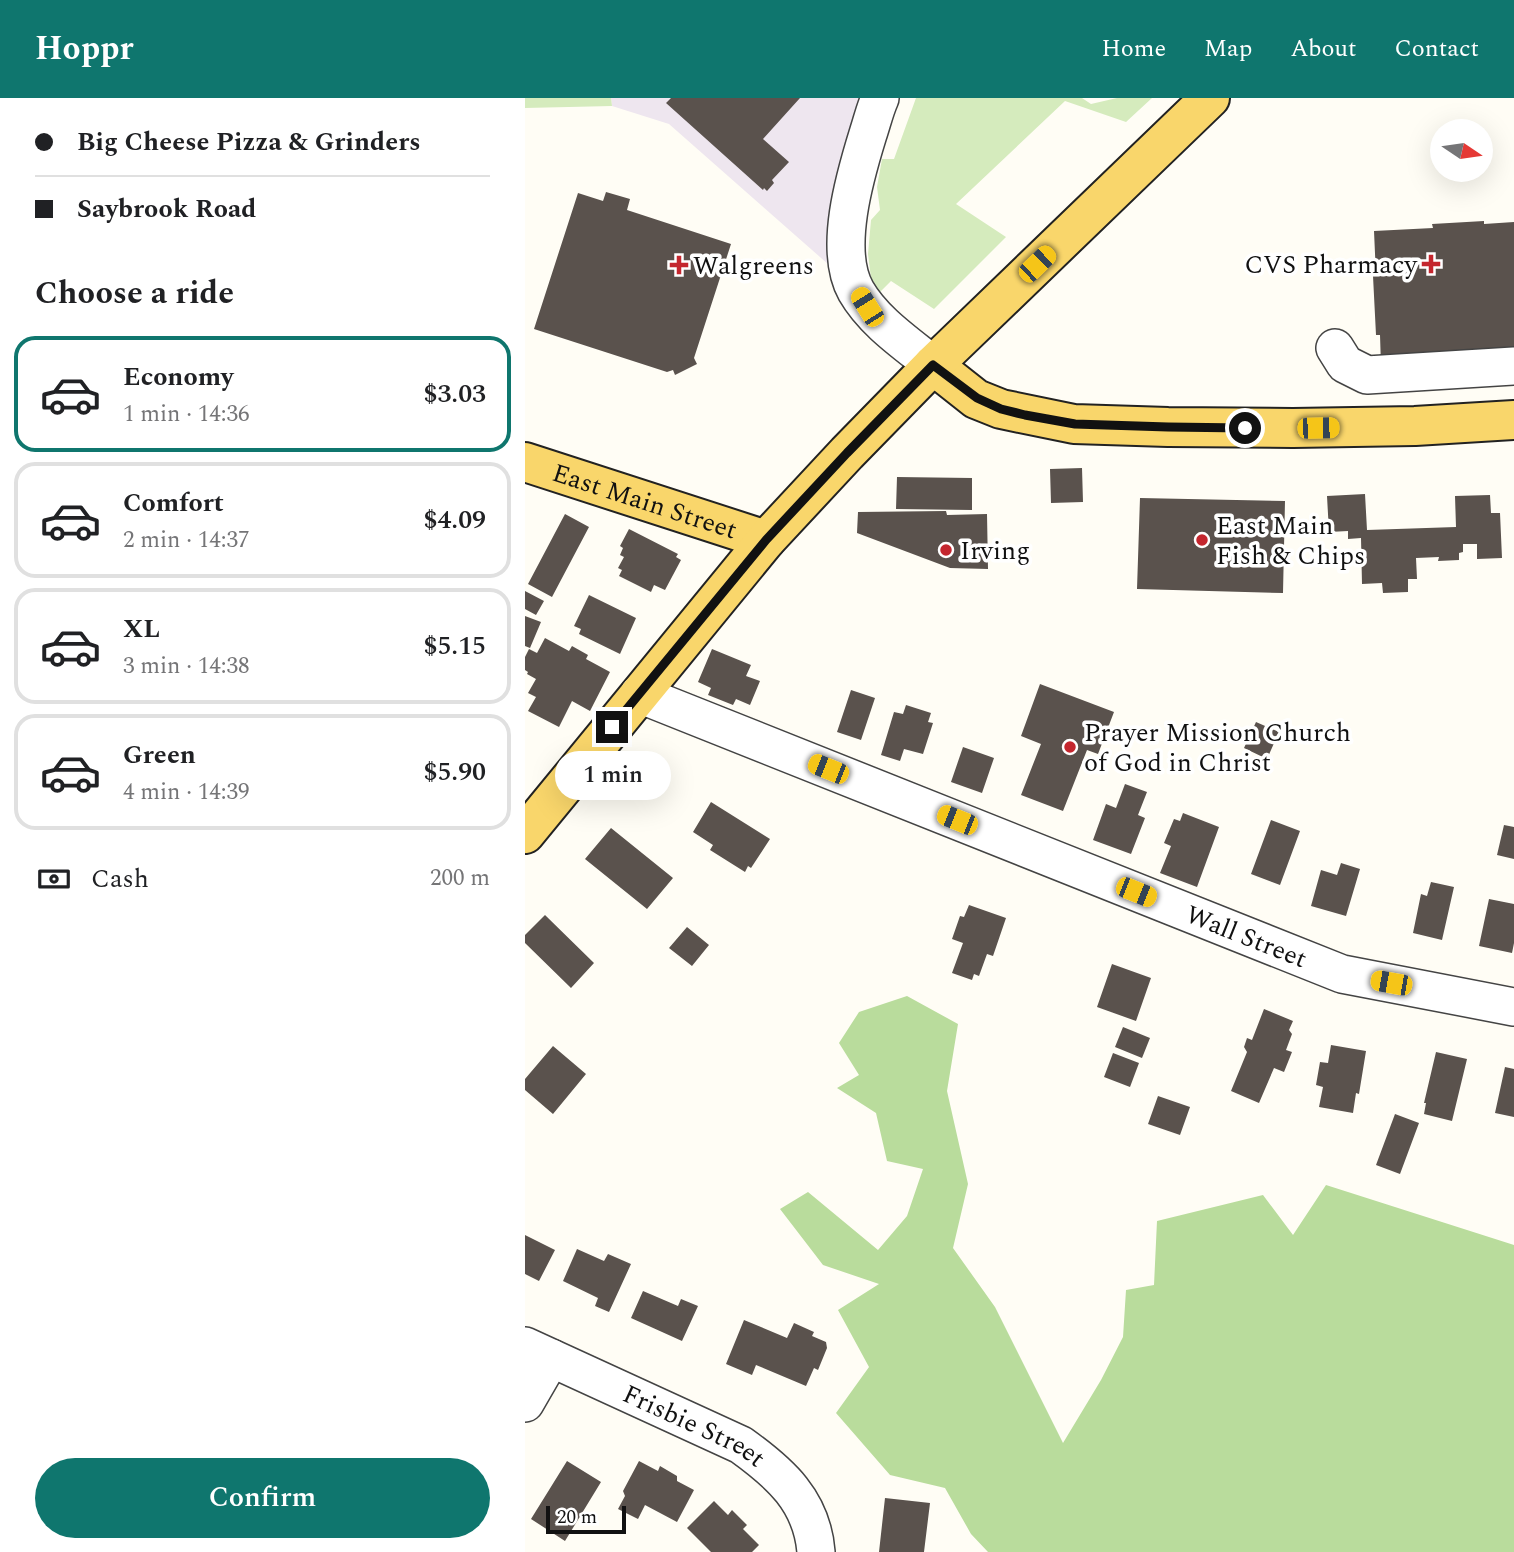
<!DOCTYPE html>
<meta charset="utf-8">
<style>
body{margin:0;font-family:Spectral,serif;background:#f6f6f6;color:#202124;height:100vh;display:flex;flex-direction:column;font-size:26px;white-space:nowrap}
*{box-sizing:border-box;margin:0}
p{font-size:23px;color:#757577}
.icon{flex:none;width:38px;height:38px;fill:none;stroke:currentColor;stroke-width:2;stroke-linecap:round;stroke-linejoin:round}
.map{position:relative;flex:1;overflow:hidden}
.panel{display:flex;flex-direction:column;background:#fff;width:525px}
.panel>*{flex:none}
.hud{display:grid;align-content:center;height:154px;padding:0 35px;background:#fff}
.needle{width:46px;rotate:103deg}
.tools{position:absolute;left:905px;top:21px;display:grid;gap:14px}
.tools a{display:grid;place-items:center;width:63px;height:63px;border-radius:50%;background:#fff;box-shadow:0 7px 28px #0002;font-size:35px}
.scale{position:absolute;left:21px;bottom:18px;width:80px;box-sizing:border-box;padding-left:7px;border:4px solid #111;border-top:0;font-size:19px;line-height:24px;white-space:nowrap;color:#111;-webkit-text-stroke:5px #fff;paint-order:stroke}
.end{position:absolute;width:32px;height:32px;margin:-16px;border:9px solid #111;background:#fff;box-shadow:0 0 0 4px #fff}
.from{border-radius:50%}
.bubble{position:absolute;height:49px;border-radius:24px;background:#fff;box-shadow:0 7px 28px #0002;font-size:23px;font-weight:600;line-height:49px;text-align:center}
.car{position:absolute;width:21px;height:42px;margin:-21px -10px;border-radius:9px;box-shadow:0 0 5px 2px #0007;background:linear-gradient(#f5c518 24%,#345 0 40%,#f5c518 0 76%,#345 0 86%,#f5c518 0)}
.hud b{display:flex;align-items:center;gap:24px;height:66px;font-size:26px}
.hud b+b{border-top:2px solid #e0e0e0}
.hud i{width:18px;height:18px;background:#202124}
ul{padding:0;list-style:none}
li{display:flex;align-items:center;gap:21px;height:116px;margin:0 14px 10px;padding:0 21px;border:4px solid #e0e0e0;border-radius:21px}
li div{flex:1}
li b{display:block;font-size:26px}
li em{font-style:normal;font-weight:600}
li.selected{border-color:#0f766e}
li>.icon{width:63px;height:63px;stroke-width:1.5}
h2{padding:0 35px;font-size:32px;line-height:84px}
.pay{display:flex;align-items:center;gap:18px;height:77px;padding:0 35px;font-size:26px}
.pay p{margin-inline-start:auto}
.button{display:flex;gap:14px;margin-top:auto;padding:14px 35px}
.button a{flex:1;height:80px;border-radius:42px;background:#0f766e;color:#fff;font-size:28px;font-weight:600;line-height:80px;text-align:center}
header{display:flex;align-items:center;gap:42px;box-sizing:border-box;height:98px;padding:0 35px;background:#0f766e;color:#fff}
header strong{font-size:33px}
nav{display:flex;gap:38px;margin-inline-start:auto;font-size:24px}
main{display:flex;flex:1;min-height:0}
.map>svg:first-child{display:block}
.industrial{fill:#eee6ef}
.green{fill:#d5ebbd}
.forest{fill:#b9dc9c}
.building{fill:#5a524d}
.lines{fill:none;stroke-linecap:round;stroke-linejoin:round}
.minor-casing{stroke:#444;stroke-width:40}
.major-casing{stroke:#222;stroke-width:42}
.minor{stroke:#fff;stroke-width:37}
.major{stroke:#f9d66b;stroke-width:38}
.route{stroke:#111;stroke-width:9}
.poi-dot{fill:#c4262e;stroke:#fff;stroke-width:2.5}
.labels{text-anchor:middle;stroke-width:7;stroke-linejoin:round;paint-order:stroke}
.poi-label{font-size:26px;fill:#111;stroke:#fff;text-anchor:start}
.street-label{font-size:26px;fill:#111;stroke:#fff}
</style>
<header>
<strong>Hoppr</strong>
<nav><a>Home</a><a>Map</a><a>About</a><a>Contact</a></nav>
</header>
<main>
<section class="panel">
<div class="hud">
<b><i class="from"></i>Big Cheese Pizza &amp; Grinders</b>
<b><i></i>Saybrook Road</b>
</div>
<h2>Choose a ride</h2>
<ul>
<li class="selected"><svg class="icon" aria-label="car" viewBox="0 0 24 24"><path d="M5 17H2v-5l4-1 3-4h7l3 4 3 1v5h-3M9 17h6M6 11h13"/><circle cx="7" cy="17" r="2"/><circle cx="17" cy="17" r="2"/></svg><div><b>Economy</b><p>1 min · 14:36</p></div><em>$3.03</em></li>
<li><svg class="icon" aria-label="car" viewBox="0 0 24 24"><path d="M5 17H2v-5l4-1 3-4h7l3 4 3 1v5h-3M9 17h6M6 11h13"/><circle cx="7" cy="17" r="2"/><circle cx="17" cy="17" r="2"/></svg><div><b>Comfort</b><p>2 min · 14:37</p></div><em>$4.09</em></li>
<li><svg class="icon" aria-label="car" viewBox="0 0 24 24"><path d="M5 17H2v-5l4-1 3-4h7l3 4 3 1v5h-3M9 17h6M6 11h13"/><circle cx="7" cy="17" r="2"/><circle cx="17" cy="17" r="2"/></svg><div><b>XL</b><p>3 min · 14:38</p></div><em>$5.15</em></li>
<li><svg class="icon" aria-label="car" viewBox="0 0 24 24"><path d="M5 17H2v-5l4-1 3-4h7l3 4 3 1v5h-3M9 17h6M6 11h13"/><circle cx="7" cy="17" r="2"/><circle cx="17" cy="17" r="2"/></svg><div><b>Green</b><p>4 min · 14:39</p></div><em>$5.90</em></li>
</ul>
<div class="pay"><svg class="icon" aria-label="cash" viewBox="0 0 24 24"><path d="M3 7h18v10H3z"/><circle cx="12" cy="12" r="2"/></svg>Cash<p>200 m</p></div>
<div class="button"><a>Confirm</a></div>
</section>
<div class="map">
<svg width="989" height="1454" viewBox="0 0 989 1454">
<rect width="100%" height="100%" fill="#fffdf5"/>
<path class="industrial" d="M 86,0 L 342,0 L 312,174 L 144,26 L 87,8 Z"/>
<path class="green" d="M 0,0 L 86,0 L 87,8 L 0,10 Z
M 391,0 L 557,0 L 566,6 L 592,0 L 627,0 L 601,24 L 540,3 L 431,106 L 481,139 L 409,211 L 366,183 L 355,194 L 347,188 L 343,156 L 346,122 L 355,112 L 352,89 L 357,61 L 369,61 Z"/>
<path class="forest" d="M 382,898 L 433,926 L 422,993 L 443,1086 L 428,1150 L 470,1209 L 538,1345 L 576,1282 L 598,1239 L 601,1192 L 629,1187 L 632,1123 L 738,1097 L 768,1137 L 801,1087 L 989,1147 L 989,1454 L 463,1454 L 446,1436 L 420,1390 L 365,1377 L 311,1315 L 344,1269 L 313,1212 L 354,1186 L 298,1167 L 255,1111 L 283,1094 L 353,1152 L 382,1118 L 398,1071 L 362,1063 L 351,1015 L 312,990 L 334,977 L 314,945 L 334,914 Z"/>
<path class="building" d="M 146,0 L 275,0 L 238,41 L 264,64 L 247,82 L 249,85 L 242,93 L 239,90 L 238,92 L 141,5 Z
M 81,94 L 105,101 L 102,112 L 206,146 L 169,260 L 172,266 L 150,277 L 148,272 L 142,274 L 9,231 L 53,95 L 78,103 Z
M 959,123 L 959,126 L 989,124 L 989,261 L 856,268 L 855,237 L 851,237 L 848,178 L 851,178 L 849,133 L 908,130 L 907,126 Z
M 557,370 L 558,404 L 526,405 L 525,371 Z
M 372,379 L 447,380 L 447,412 L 371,411 Z
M 840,396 L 842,432 L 931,429 L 930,398 L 965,397 L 966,415 L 975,415 L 977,460 L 952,461 L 952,446 L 938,446 L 938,454 L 934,455 L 934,462 L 913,463 L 914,459 L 891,460 L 892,481 L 883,481 L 883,494 L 858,495 L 857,485 L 837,486 L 836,440 L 823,441 L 823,433 L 804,434 L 802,398 Z
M 615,400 L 760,403 L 758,495 L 612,491 Z
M 421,413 L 422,417 L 462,416 L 463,471 L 425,470 L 332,435 L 333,414 Z
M 40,416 L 64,429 L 27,499 L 3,486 Z
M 104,431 L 153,456 L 151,459 L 156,462 L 140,492 L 129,487 L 126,494 L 94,478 L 97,472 L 93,470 L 99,459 L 95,457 L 98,450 L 95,448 Z
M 0,493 L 19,503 L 11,517 L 0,511 Z
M 64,497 L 111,520 L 95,556 L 54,536 L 56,531 L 49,528 Z
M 0,518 L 16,524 L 5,550 L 0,548 Z
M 20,540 L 44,553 L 47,548 L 63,557 L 61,561 L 85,574 L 65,613 L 47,603 L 34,629 L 3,613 L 11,599 L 3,595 L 11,581 L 2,576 L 3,574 L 0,572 L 0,559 L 4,551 L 12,555 Z
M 187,551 L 226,567 L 221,578 L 235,583 L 225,607 L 211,601 L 208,607 L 183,597 L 186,590 L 173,584 Z
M 515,586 L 589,614 L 573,656 L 562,652 L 538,713 L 496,697 L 516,646 L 496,638 Z
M 326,592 L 350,600 L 336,642 L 312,634 Z
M 381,607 L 406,615 L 403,624 L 408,625 L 398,656 L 379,651 L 375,663 L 356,657 L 369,614 L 378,616 Z
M 731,624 L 754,634 L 742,661 L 719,650 Z
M 438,649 L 469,660 L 457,695 L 426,684 Z
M 600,686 L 622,694 L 613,717 L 620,720 L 606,756 L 568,742 L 581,706 L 591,710 Z
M 186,704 L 245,741 L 226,770 L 223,768 L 220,774 L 185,752 L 188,747 L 168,734 Z
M 658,715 L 694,729 L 672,789 L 635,775 L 646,748 L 639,745 L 649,721 L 655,723 Z
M 746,722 L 775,733 L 755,787 L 726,776 Z
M 979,727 L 989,729 L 989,761 L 972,757 Z
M 86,730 L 148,780 L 122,811 L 60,761 Z
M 816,765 L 835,771 L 821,818 L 786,808 L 796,772 L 812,777 Z
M 906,784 L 929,789 L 917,842 L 888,835 L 896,796 L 902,798 Z
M 964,801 L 989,806 L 989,845 L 987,855 L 954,848 Z
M 444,807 L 481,820 L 468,858 L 462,856 L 454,878 L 449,876 L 447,882 L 427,875 L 438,845 L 427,841 L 435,818 L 439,819 Z
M 20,817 L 69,865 L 46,890 L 0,845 L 0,837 Z
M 162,829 L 184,847 L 167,868 L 144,850 Z
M 587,866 L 626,880 L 611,923 L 572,909 Z
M 739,911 L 768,923 L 764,932 L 767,936 L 761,952 L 767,954 L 759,974 L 749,970 L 734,1005 L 706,993 L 722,954 L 719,949 L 722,940 L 727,942 Z
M 598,929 L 625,940 L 617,960 L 590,949 Z
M 806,947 L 841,953 L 834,996 L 831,995 L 828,1015 L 794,1009 L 798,989 L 791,987 L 795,964 L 803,965 Z
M 28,948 L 61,976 L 28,1016 L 0,992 L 0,981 Z
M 911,954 L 942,961 L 927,1023 L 899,1016 L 901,1005 L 899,1005 Z
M 588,955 L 614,965 L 605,989 L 579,979 Z
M 980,969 L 989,971 L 989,1019 L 970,1015 Z
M 633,998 L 665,1009 L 655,1037 L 623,1026 Z
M 870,1016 L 894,1025 L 875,1076 L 851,1067 Z
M 0,1137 L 30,1152 L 14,1183 L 0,1176 Z
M 52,1151 L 79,1163 L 83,1156 L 106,1166 L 84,1214 L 70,1208 L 73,1200 L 38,1183 Z
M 118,1193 L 153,1208 L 156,1201 L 173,1208 L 157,1243 L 106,1220 Z
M 219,1222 L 262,1240 L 269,1225 L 289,1234 L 287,1238 L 301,1244 L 302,1250 L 293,1272 L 289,1270 L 281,1288 L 231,1267 L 227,1277 L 201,1266 Z
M 42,1363 L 76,1384 L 40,1443 L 6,1421 Z
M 114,1363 L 133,1373 L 135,1368 L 152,1378 L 152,1383 L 169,1392 L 152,1424 L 120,1407 L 113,1421 L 93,1411 L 100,1398 L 98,1393 Z
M 360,1400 L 405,1405 L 399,1454 L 354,1454 Z
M 189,1403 L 203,1417 L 207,1412 L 222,1427 L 218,1431 L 234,1447 L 227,1454 L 186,1454 L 162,1430 Z"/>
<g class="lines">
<g class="minor-casing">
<g id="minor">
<path d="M 355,0 C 350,11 347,24 343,36 C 330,78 308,152 331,193 C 349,224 381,245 408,267"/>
<path d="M 810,250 L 820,266 L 842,277 L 989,268"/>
<path id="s1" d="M 114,596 L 817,876 L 989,909"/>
<path id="s2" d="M 0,1248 L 216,1347 C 255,1375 287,1403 291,1454"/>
<path d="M 0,1305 L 26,1260"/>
</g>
</g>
<g class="major-casing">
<g id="major">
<path d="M 408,267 L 451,301 L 476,311 L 549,326 L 643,329 L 768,330 L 890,328 L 989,322"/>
<path id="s3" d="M 0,364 L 241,442"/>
<path d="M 0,736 L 241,442 L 322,355 L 408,267 L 685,0"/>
</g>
</g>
<use href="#minor" class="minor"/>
<use href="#major" class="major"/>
</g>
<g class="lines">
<path class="route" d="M 87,629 L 241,442 L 322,355 L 408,267 L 452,300 L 476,311 L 500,317 L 550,326 L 643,329 L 720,330"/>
</g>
<g class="poi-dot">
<path d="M902.5 155.5h7v7h7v7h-7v7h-7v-7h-7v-7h7z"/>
<path d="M150.5 156.5h7v7h7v7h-7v7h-7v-7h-7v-7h7z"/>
<circle cx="677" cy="442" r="7"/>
<circle cx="421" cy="452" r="7"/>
<circle cx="545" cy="649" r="7"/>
</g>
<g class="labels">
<g class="poi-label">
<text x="892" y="175" text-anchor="end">CVS Pharmacy</text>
<text x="168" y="176">Walgreens</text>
<text x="691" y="436">East Main<tspan x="691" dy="30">Fish &amp; Chips</tspan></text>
<text x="435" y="461">Irving</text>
<text x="559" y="643">Prayer Mission Church<tspan x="559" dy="30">of God in Christ</tspan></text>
</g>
<g class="street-label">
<text dy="9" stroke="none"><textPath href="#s3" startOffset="126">East Main Street</textPath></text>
<text dy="9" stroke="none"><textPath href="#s1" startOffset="654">Wall Street</textPath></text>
<text dy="9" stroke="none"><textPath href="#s2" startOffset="187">Frisbie Street</textPath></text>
</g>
</g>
</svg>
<div class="tools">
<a><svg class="needle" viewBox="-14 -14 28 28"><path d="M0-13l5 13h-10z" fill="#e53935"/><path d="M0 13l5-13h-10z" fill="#757577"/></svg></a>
</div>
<div class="scale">20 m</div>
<i class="end from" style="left:720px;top:330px"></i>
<i class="end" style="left:87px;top:629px"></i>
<div class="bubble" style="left:30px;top:653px;width:116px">1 min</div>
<i class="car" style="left:512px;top:166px;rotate:46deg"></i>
<i class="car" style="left:342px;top:209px;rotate:328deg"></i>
<i class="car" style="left:793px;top:330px;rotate:89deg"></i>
<i class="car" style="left:303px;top:671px;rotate:292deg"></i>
<i class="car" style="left:432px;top:722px;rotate:292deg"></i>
<i class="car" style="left:611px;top:794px;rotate:112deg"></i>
<i class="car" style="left:866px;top:885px;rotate:280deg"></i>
</div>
</main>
